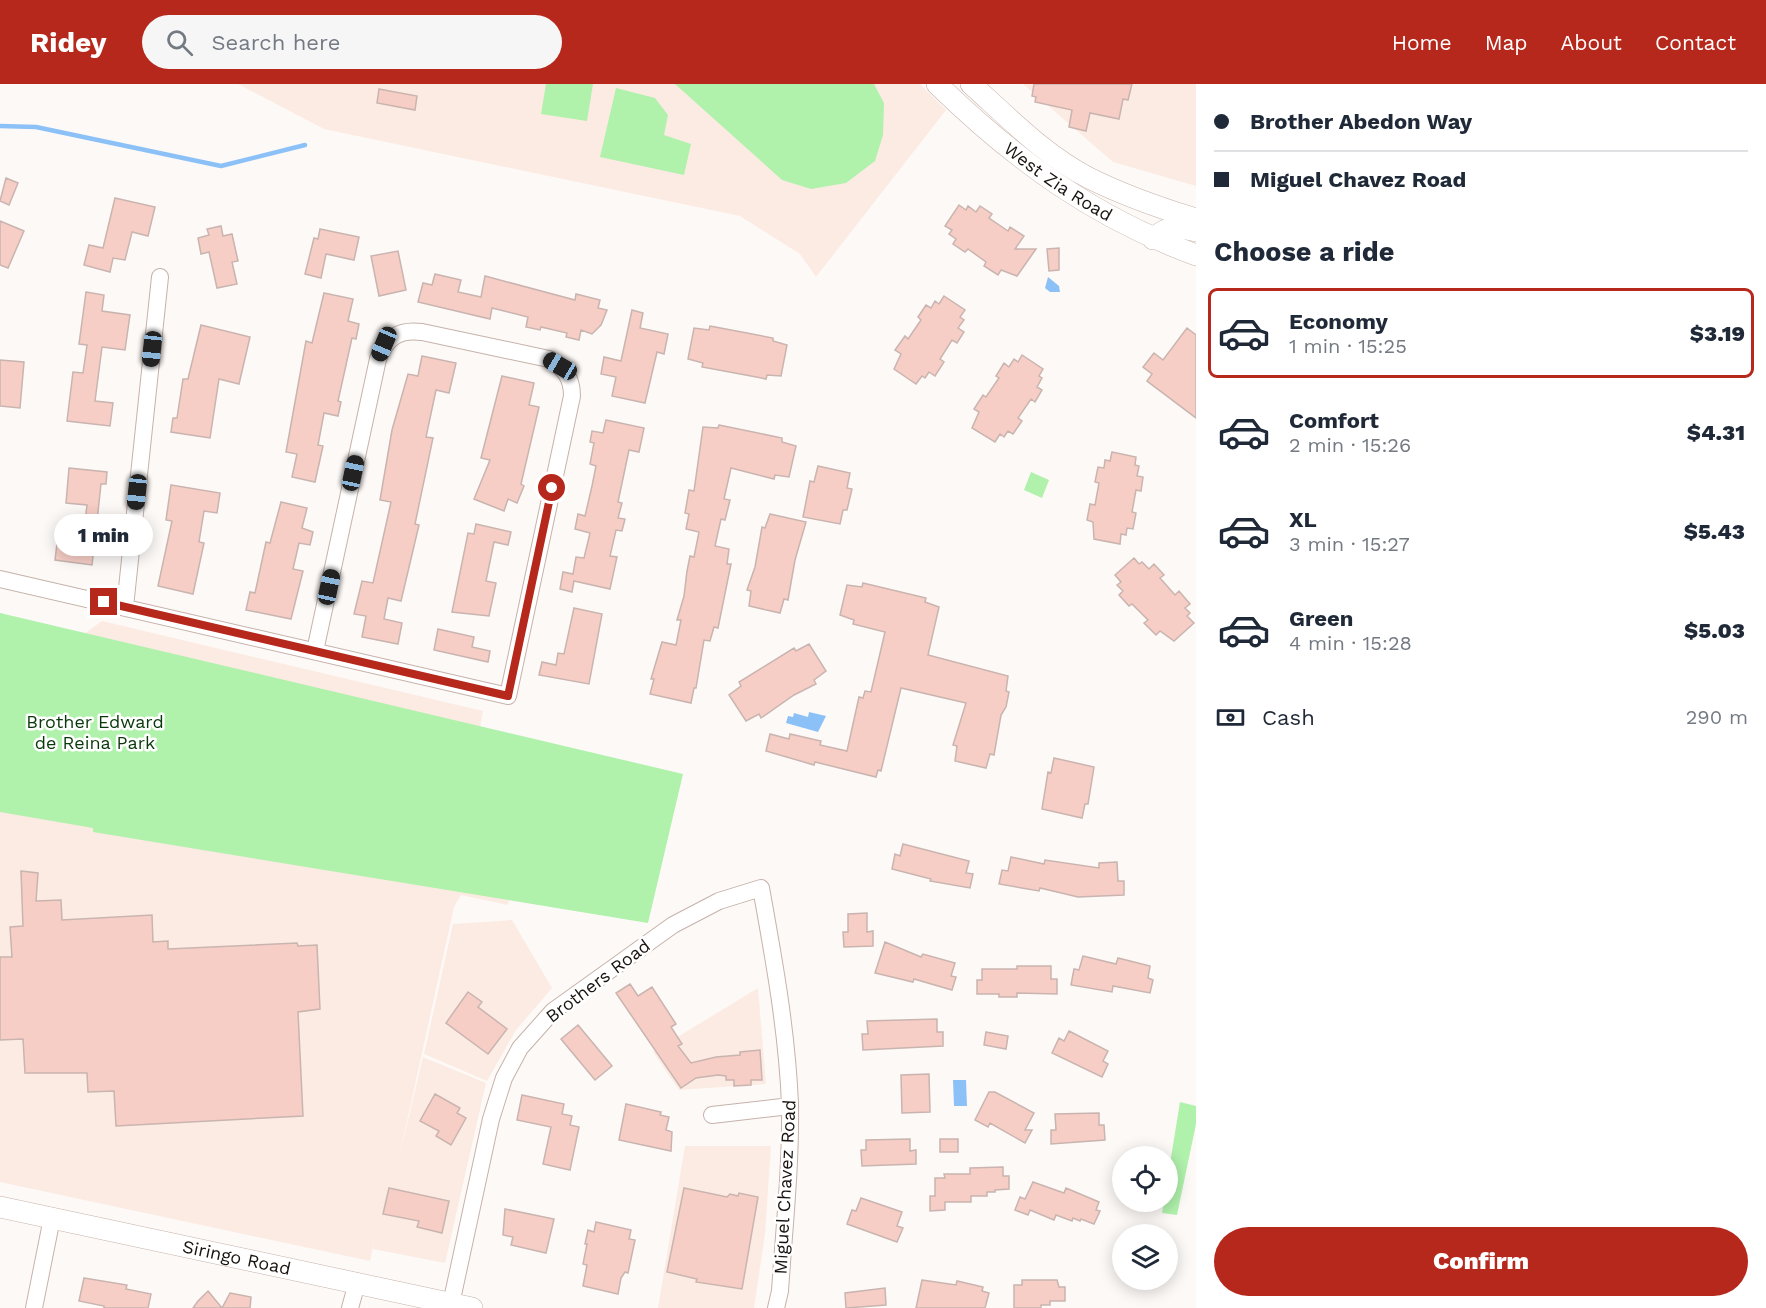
<!DOCTYPE html>
<meta charset="utf-8">
<style>
body{margin:0;font-family:"Work Sans",sans-serif;background:#f6f6f7;color:#1f2937;height:100vh;display:flex;flex-direction:column;font-size:22px;white-space:nowrap}
*{box-sizing:border-box;margin:0}
p{font-size:20px;color:#747a83}
.icon{flex:none;width:33px;height:33px;fill:none;stroke:currentColor;stroke-width:2;stroke-linecap:round;stroke-linejoin:round}
.map{position:relative;flex:1;overflow:hidden}
.side{display:flex;flex-direction:column;background:#fff;width:570px}
.side>*{flex:none}
.top-card{display:grid;align-content:center;height:132px;padding:0 18px;background:#fff}
.controls{position:absolute;left:1112px;top:1062px;display:grid;gap:12px}
.controls a{display:grid;place-items:center;width:66px;height:66px;border-radius:50%;background:#fff;box-shadow:0 3px 15px #0003;font-size:30px}
.end{position:absolute;width:27px;height:27px;margin:-14px;border:8px solid #b6281c;background:#fff;box-shadow:0 0 0 3px #fff}
.from{border-radius:50%}
.bubble{position:absolute;height:42px;border-radius:21px;background:#fff;box-shadow:0 3px 15px #0003;font-size:20px;font-weight:800;line-height:42px;text-align:center}
.car{position:absolute;width:18px;height:36px;margin:-18px -9px;border-radius:8px;box-shadow:0 0 4px 2px #0007;background:linear-gradient(#222 24%,#8ab4d8 0 40%,#222 0 76%,#8ab4d8 0 86%,#222 0)}
.top-card b{display:flex;align-items:center;gap:21px;height:57px;font-size:22px}
.top-card b+b{border-top:2px solid #e0e1e3}
.top-card i{width:15px;height:15px;background:#1f2937}
ul{padding:0;list-style:none}
li{display:flex;align-items:center;gap:18px;height:90px;margin:0 12px 9px;padding:0 6px;border:3px solid transparent;border-radius:9px}
li div{flex:1}
li b{display:block;font-size:22px}
li em{font-style:normal;font-weight:800}
li.current{border-color:#b6281c}
li>.icon{width:54px;height:54px;stroke-width:1.5}
h2{padding:0 18px;font-size:27px;line-height:72px}
.pay{display:flex;align-items:center;gap:15px;height:66px;padding:0 18px;font-size:22px}
.pay p{margin-inline-start:auto}
.button{display:flex;gap:12px;margin-top:auto;padding:12px 18px}
.button a{flex:1;height:69px;border-radius:36px;background:#b6281c;color:#fff;font-size:24px;font-weight:800;line-height:69px;text-align:center}
header{display:flex;align-items:center;gap:36px;box-sizing:border-box;height:84px;padding:0 30px;background:#b6281c;color:#fff}
header strong{font-size:28px}
nav{display:flex;gap:33px;margin-inline-start:auto;font-size:21px}
.search{width:420px;height:54px;background:#f6f6f7;display:flex;align-items:center;gap:15px;box-sizing:border-box;padding:0 21px;border-radius:33px;color:#747a83;font-size:22px}
main{display:flex;flex:1;min-height:0}
.map>svg:first-child{display:block}
.built{fill:#fcebe3}
.green{fill:#b0f1ac}
.water{fill:#8cc1f7}
.lines{fill:none;stroke-linecap:round;stroke-linejoin:round}
.stream{stroke:#8cc1f7;stroke-width:4.5}
.building{fill:#f7cec6;stroke:#c9b4af;stroke-width:1.5}
.minor-casing{stroke:#c6b2aa;stroke-width:18}
.tertiary-casing{stroke:#c6b2aa;stroke-width:22}
.minor{stroke:#fff;stroke-width:16}
.tertiary{stroke:#fff;stroke-width:21}
.route{stroke:#b6281c;stroke-width:8}
.labels{text-anchor:middle;stroke-width:5;stroke-linejoin:round;paint-order:stroke}
.street-label{font-size:18px;fill:#19130f;stroke:#fff}
.park-label{font-size:18px;fill:#09390a;stroke:#fff}
</style>
<header>
<strong>Ridey</strong>
<div class="search"><svg class="icon" aria-label="search" viewBox="0 0 24 24"><circle cx="10" cy="10" r="6"/><path d="M15 15l6 6"/></svg>Search here</div>
<nav><a>Home</a><a>Map</a><a>About</a><a>Contact</a></nav>
</header>
<main>
<div class="map">
<svg width="1196" height="1224" viewBox="0 0 1196 1224">
<rect width="100%" height="100%" fill="#fdf9f7"/>
<path class="built" d="M 238,0 L 920,0 L 946,26 L 816,193 L 800,170 L 740,132 L 324,45 Z
M 1023,0 L 1196,0 L 1196,102 L 1113,78 Z
M 0,529 L 77,555 L 102,537 L 483,627 L 478,654 L 510,810 L 508,821 L 461,811 L 454,823 L 399,1074 L 423,973 L 486,999 L 445,1179 L 373,1165 L 374,1158 L 370,1177 L 0,1098 Z
M 512,836 L 552,904 L 516,946 L 487,997 L 424,970 L 453,840 Z
M 758,904 L 766,1000 L 679,1006 L 653,968 Z
M 685,1062 L 771,1062 L 765,1150 L 754,1224 L 658,1224 Z"/>
<path class="green" d="M 546,0 L 593,0 L 587,37 L 541,30 Z
M 675,0 L 874,0 L 884,19 L 883,51 L 875,77 L 846,99 L 811,105 L 782,96 Z
M 616,4 L 655,14 L 668,31 L 664,51 L 691,60 L 684,91 L 600,73 Z
M 1031,388 L 1049,396 L 1042,414 L 1024,406 Z
M 0,529 L 683,690 L 648,839 L 93,748 L 93,744 L 0,728 Z
M 1180,1018 L 1196,1022 L 1196,1040 L 1177,1131 L 1162,1129 L 1164,1118 L 1167,1118 L 1167,1098 Z"/>
<path class="water" d="M 1048,193 L 1059,202 L 1060,208 L 1050,208 L 1045,204 Z
M 809,628 L 826,632 L 818,648 L 786,639 L 788,632 L 793,633 L 794,629 L 808,633 Z
M 953,996 L 966,996 L 967,1022 L 954,1022 Z"/>
<g class="lines">
<path class="stream" d="M 0,42 L 36,43 L 221,82 L 305,61"/>
</g>
<path class="building" d="M 1034,0 L 1132,0 L 1128,16 L 1123,15 L 1119,35 L 1090,29 L 1086,47 L 1069,43 L 1072,26 L 1035,18 L 1036,13 L 1032,12 Z
M 379,5 L 417,12 L 415,26 L 377,19 Z
M 6,94 L 18,99 L 9,121 L 0,117 Z
M 115,114 L 155,123 L 148,152 L 132,148 L 125,176 L 113,174 L 110,188 L 84,181 L 89,161 L 103,164 Z
M 959,121 L 966,126 L 968,122 L 976,128 L 980,122 L 992,130 L 989,134 L 1008,147 L 1010,143 L 1024,152 L 1015,165 L 1036,165 L 1017,192 L 1001,186 L 998,191 L 984,182 L 986,178 L 968,165 L 965,168 L 953,160 L 956,155 L 949,150 L 952,146 L 945,142 Z
M 0,137 L 24,147 L 8,184 L 0,181 Z
M 221,142 L 223,152 L 232,150 L 238,177 L 232,178 L 237,200 L 217,204 L 209,168 L 201,170 L 198,154 L 209,151 L 207,145 Z
M 320,145 L 359,153 L 354,176 L 326,170 L 321,194 L 305,190 L 314,154 L 318,155 Z
M 1059,164 L 1059,186 L 1049,187 L 1047,165 Z
M 398,167 L 406,206 L 379,212 L 371,172 Z
M 435,190 L 461,196 L 458,208 L 481,213 L 485,192 L 575,216 L 576,210 L 600,216 L 598,224 L 607,226 L 601,241 L 592,250 L 581,246 L 579,256 L 566,253 L 567,249 L 541,243 L 540,246 L 526,243 L 528,233 L 492,224 L 490,235 L 418,218 L 423,199 L 432,201 Z
M 86,208 L 104,211 L 102,227 L 130,231 L 125,266 L 102,263 L 95,317 L 113,319 L 110,342 L 67,337 L 73,288 L 83,289 L 87,261 L 79,260 Z
M 324,209 L 353,215 L 348,237 L 359,240 L 356,255 L 352,254 L 338,317 L 341,318 L 338,332 L 324,329 L 318,361 L 323,362 L 315,398 L 292,393 L 297,370 L 286,368 L 306,257 L 312,259 Z
M 944,212 L 965,226 L 960,233 L 964,236 L 958,244 L 964,248 L 957,259 L 952,256 L 940,275 L 944,278 L 935,292 L 929,288 L 925,294 L 922,292 L 916,300 L 894,285 L 901,270 L 895,266 L 905,252 L 908,255 L 921,236 L 918,233 L 926,221 L 931,224 L 935,217 L 939,220 Z
M 632,226 L 643,229 L 640,244 L 668,250 L 664,270 L 657,268 L 645,319 L 612,312 L 616,293 L 601,290 L 604,273 L 621,277 Z
M 201,241 L 250,253 L 239,300 L 219,295 L 210,354 L 171,348 L 173,334 L 177,334 L 183,295 L 188,295 Z
M 710,242 L 773,254 L 773,257 L 787,261 L 781,292 L 767,291 L 766,295 L 751,292 L 702,283 L 703,279 L 688,275 L 694,244 L 709,246 Z
M 1187,244 L 1196,251 L 1196,334 L 1147,297 L 1152,290 L 1143,283 L 1154,269 L 1163,276 Z
M 1022,271 L 1043,285 L 1039,292 L 1042,294 L 1037,303 L 1042,306 L 1035,318 L 1031,315 L 1018,334 L 1022,337 L 1013,350 L 1008,347 L 1004,353 L 1000,350 L 995,358 L 972,344 L 979,328 L 974,325 L 983,311 L 986,313 L 999,294 L 996,292 L 1004,279 L 1009,283 L 1014,275 L 1018,278 Z
M 422,272 L 456,279 L 449,309 L 436,306 L 426,353 L 433,354 L 415,440 L 419,441 L 401,517 L 388,514 L 384,535 L 402,539 L 398,560 L 362,553 L 366,532 L 354,530 L 362,497 L 373,499 L 391,418 L 380,416 L 392,346 L 408,290 L 418,292 Z
M 0,276 L 24,278 L 20,324 L 0,322 Z
M 502,292 L 534,299 L 529,321 L 539,323 L 521,400 L 524,402 L 517,419 L 508,415 L 504,427 L 474,415 L 490,376 L 481,374 Z
M 606,336 L 644,344 L 639,368 L 629,366 L 618,418 L 622,419 L 618,434 L 625,435 L 622,447 L 616,446 L 610,472 L 617,473 L 610,505 L 574,497 L 572,508 L 560,505 L 563,488 L 573,490 L 576,473 L 584,474 L 590,449 L 575,445 L 578,430 L 585,432 L 592,402 L 596,382 L 590,380 L 594,359 L 590,358 L 592,347 L 603,349 Z
M 719,341 L 782,354 L 782,358 L 796,362 L 789,393 L 775,391 L 774,395 L 731,384 L 724,415 L 730,416 L 725,436 L 721,435 L 715,462 L 729,465 L 727,480 L 731,480 L 718,544 L 714,543 L 710,557 L 704,556 L 696,604 L 694,604 L 691,619 L 650,610 L 654,595 L 651,595 L 662,558 L 676,561 L 681,536 L 677,536 L 684,512 L 687,487 L 690,472 L 694,473 L 699,448 L 686,445 L 689,430 L 685,429 L 689,406 L 694,407 L 703,343 L 718,344 Z
M 1112,368 L 1136,373 L 1135,381 L 1139,382 L 1137,392 L 1143,393 L 1141,407 L 1136,406 L 1132,428 L 1136,429 L 1133,445 L 1127,444 L 1126,451 L 1121,450 L 1120,460 L 1094,455 L 1093,438 L 1087,436 L 1090,420 L 1095,421 L 1099,399 L 1095,398 L 1098,383 L 1104,384 L 1105,376 L 1110,377 Z
M 818,382 L 850,389 L 847,404 L 852,405 L 847,426 L 843,426 L 840,440 L 803,433 L 810,397 L 814,398 Z
M 69,384 L 107,388 L 106,400 L 101,400 L 97,437 L 107,438 L 105,457 L 95,456 L 92,481 L 55,476 L 59,443 L 84,446 L 87,421 L 66,419 Z
M 171,401 L 220,409 L 217,429 L 204,427 L 199,458 L 204,459 L 193,510 L 158,502 L 172,437 L 166,436 Z
M 281,418 L 307,424 L 302,444 L 313,448 L 310,461 L 299,459 L 293,485 L 303,487 L 291,535 L 246,526 L 250,508 L 255,509 L 266,458 L 270,459 Z
M 770,430 L 806,438 L 795,476 L 788,516 L 784,515 L 780,529 L 749,522 L 751,507 L 747,506 L 755,483 L 762,443 L 765,444 Z
M 476,440 L 511,448 L 508,461 L 494,458 L 486,497 L 496,499 L 489,532 L 452,528 L 468,449 L 474,450 Z
M 1134,474 L 1139,480 L 1142,478 L 1149,485 L 1154,480 L 1164,491 L 1160,494 L 1175,511 L 1179,507 L 1190,520 L 1185,524 L 1190,529 L 1187,532 L 1194,539 L 1174,557 L 1160,547 L 1156,551 L 1144,539 L 1148,536 L 1132,520 L 1129,522 L 1119,511 L 1123,507 L 1117,501 L 1121,498 L 1115,491 Z
M 863,499 L 926,514 L 925,518 L 939,523 L 928,571 L 1008,592 L 1006,607 L 1009,608 L 1006,623 L 1001,631 L 994,671 L 990,670 L 986,684 L 955,677 L 957,662 L 953,661 L 966,619 L 901,604 L 881,687 L 878,686 L 876,693 L 815,678 L 814,681 L 766,667 L 770,650 L 789,655 L 790,650 L 821,657 L 820,661 L 847,667 L 859,613 L 863,614 L 865,607 L 871,608 L 885,548 L 853,540 L 854,536 L 840,531 L 847,501 L 862,503 Z
M 574,524 L 602,530 L 589,600 L 539,591 L 542,578 L 556,581 L 558,569 L 564,570 Z
M 438,545 L 474,553 L 472,563 L 490,567 L 488,578 L 434,566 Z
M 809,560 L 826,587 L 814,596 L 816,600 L 794,611 L 761,634 L 759,630 L 746,637 L 729,611 L 741,602 L 739,598 L 794,564 L 796,567 Z
M 1054,674 L 1094,683 L 1088,720 L 1085,720 L 1082,734 L 1042,725 L 1048,688 L 1051,689 Z
M 903,760 L 969,777 L 966,789 L 973,790 L 970,804 L 930,797 L 931,795 L 892,785 L 895,770 L 900,772 Z
M 1011,773 L 1044,780 L 1045,776 L 1099,784 L 1099,779 L 1117,778 L 1118,797 L 1124,797 L 1124,811 L 1078,813 L 1040,804 L 1039,807 L 999,800 L 1002,786 L 1008,787 Z
M 21,787 L 38,789 L 36,817 L 61,816 L 62,836 L 152,831 L 153,858 L 168,857 L 168,865 L 297,859 L 298,862 L 317,861 L 320,925 L 298,928 L 303,1032 L 116,1042 L 114,1007 L 88,1008 L 87,989 L 25,989 L 23,955 L 0,956 L 0,873 L 12,873 L 10,843 L 23,842 Z
M 867,829 L 867,848 L 873,847 L 873,862 L 844,863 L 843,848 L 848,848 L 848,830 Z
M 885,858 L 921,873 L 923,870 L 955,879 L 951,892 L 956,893 L 952,906 L 914,895 L 913,898 L 875,889 Z
M 1083,872 L 1116,880 L 1118,874 L 1150,882 L 1148,894 L 1153,896 L 1150,909 L 1113,902 L 1112,908 L 1071,901 L 1074,885 L 1079,886 Z
M 1017,882 L 1051,882 L 1051,895 L 1057,895 L 1057,910 L 1017,909 L 1017,913 L 999,913 L 999,910 L 977,910 L 977,896 L 982,896 L 982,885 L 1017,885 Z
M 630,900 L 638,912 L 652,903 L 676,940 L 671,943 L 682,960 L 678,962 L 691,979 L 716,973 L 740,971 L 740,968 L 760,966 L 762,996 L 751,996 L 751,1001 L 734,1002 L 734,996 L 726,996 L 726,992 L 718,991 L 696,994 L 681,1004 L 616,909 Z
M 468,908 L 482,918 L 478,923 L 507,945 L 488,970 L 446,939 Z
M 937,935 L 937,948 L 943,948 L 943,962 L 863,966 L 862,950 L 868,950 L 867,937 Z
M 578,941 L 612,982 L 595,996 L 561,955 Z
M 1069,947 L 1108,967 L 1103,977 L 1108,980 L 1102,993 L 1052,969 L 1059,954 L 1064,957 Z
M 986,948 L 1008,952 L 1006,965 L 984,961 Z
M 929,990 L 930,1028 L 902,1029 L 901,991 Z
M 989,1008 L 995,1008 L 1034,1029 L 1025,1046 L 1032,1046 L 1025,1059 L 990,1039 L 988,1043 L 975,1036 Z
M 435,1010 L 460,1024 L 457,1029 L 466,1034 L 451,1061 L 436,1052 L 439,1047 L 420,1037 Z
M 522,1011 L 564,1020 L 562,1030 L 572,1032 L 570,1041 L 579,1043 L 570,1086 L 543,1080 L 551,1043 L 517,1036 Z
M 626,1020 L 661,1028 L 660,1031 L 669,1033 L 666,1046 L 672,1048 L 671,1067 L 619,1056 Z
M 1099,1029 L 1099,1041 L 1104,1041 L 1105,1056 L 1051,1060 L 1051,1046 L 1056,1046 L 1055,1030 Z
M 910,1055 L 910,1067 L 916,1066 L 916,1080 L 862,1082 L 861,1066 L 866,1066 L 866,1056 Z
M 940,1055 L 958,1055 L 958,1068 L 940,1068 Z
M 1003,1083 L 1003,1092 L 1009,1092 L 1009,1105 L 995,1106 L 995,1108 L 987,1108 L 987,1112 L 971,1112 L 971,1118 L 945,1118 L 945,1126 L 930,1127 L 930,1112 L 935,1112 L 935,1094 L 945,1094 L 944,1090 L 970,1090 L 970,1084 Z
M 1033,1098 L 1064,1109 L 1066,1104 L 1099,1118 L 1096,1126 L 1100,1127 L 1094,1140 L 1081,1135 L 1080,1137 L 1073,1134 L 1072,1137 L 1056,1131 L 1054,1136 L 1030,1126 L 1028,1131 L 1015,1126 L 1020,1113 L 1025,1115 Z
M 389,1104 L 449,1117 L 442,1149 L 417,1143 L 419,1137 L 383,1130 Z
M 684,1104 L 727,1113 L 730,1110 L 738,1112 L 739,1109 L 758,1113 L 742,1205 L 696,1198 L 697,1195 L 667,1188 Z
M 861,1114 L 902,1128 L 897,1142 L 903,1144 L 897,1158 L 847,1140 L 852,1126 L 856,1127 Z
M 505,1125 L 554,1135 L 546,1169 L 511,1161 L 513,1153 L 503,1151 Z
M 596,1138 L 631,1146 L 629,1155 L 635,1156 L 628,1189 L 625,1188 L 621,1194 L 618,1210 L 583,1202 L 587,1181 L 583,1180 L 587,1160 L 585,1160 L 588,1146 L 594,1148 Z
M 84,1194 L 127,1201 L 126,1205 L 151,1210 L 148,1224 L 104,1224 L 104,1222 L 79,1217 Z
M 922,1196 L 956,1201 L 957,1197 L 983,1203 L 982,1207 L 989,1209 L 985,1224 L 916,1224 Z
M 1022,1196 L 1057,1196 L 1059,1203 L 1065,1203 L 1065,1217 L 1050,1217 L 1050,1221 L 1041,1221 L 1041,1224 L 1014,1224 L 1014,1201 L 1022,1201 Z
M 885,1204 L 886,1221 L 846,1224 L 845,1209 Z
M 208,1207 L 222,1224 L 193,1224 L 198,1217 Z
M 230,1209 L 251,1213 L 250,1224 L 222,1224 Z"/>
<g class="lines">
<g class="minor-casing">
<path id="minor" d="M 0,495 L 508,612 L 572,312 C 572,293 564,284 549,275 L 422,248 C 399,245 387,253 378,275 L 315,567
M 125,523 L 160,193
M 712,1031 L 790,1022
M 451,1220 L 491,1035 L 504,994 L 520,964 L 553,927 L 673,841 L 719,817 L 761,804 C 774,876 787,947 790,1020 C 791,1083 784,1145 780,1207 L 776,1224
M 34,1224 L 52,1134
M 350,1224 L 357,1199"/>
</g>
<g class="tertiary-casing">
<g id="tertiary">
<path id="s1" d="M 937,0 C 1015,76 1093,133 1196,171"/>
<path d="M 971,0 C 1008,33 1044,71 1089,94 C 1123,111 1160,124 1196,135"/>
<path d="M 1153,155 C 1167,141 1178,142 1196,147"/>
<path id="s2" d="M 0,1123 L 472,1224"/>
</g>
</g>
<use href="#minor" class="minor"/>
<use href="#tertiary" class="tertiary"/>
</g>
<g class="lines">
<path class="route" d="M 104,518 L 508,612 L 552,404"/>
</g>
<g class="labels">
<g class="street-label">
<text dy="6" stroke="none"><textPath href="#s1" startOffset="156">West Zia Road</textPath></text>
<text transform="translate(598 897) rotate(-37)" y="6">Brothers Road</text>
<text transform="translate(785 1103) rotate(-87)" y="6">Miguel Chavez Road</text>
<text dy="6" stroke="none"><textPath href="#s2" startOffset="242">Siringo Road</textPath></text>
</g>
<g class="park-label">
<text x="95" y="644">Brother Edward<tspan x="95" dy="21">de Reina Park</tspan></text>
</g>
</g>
</svg>
<div class="controls">
<a><svg class="icon" aria-label="locate" viewBox="0 0 24 24"><circle cx="12" cy="12" r="6"/><path d="M12 2v4M12 18v4M2 12h4M18 12h4"/></svg></a>
<a><svg class="icon" aria-label="layers" viewBox="0 0 24 24"><path d="M12 4l9 5-9 5-9-5zM3 14l9 5 9-5"/></svg></a>
</div>
<i class="end from" style="left:552px;top:404px"></i>
<i class="end" style="left:104px;top:518px"></i>
<div class="bubble" style="left:54px;top:430px;width:99px">1 min</div>
<i class="car" style="left:384px;top:260px;rotate:203deg"></i>
<i class="car" style="left:152px;top:265px;rotate:186deg"></i>
<i class="car" style="left:560px;top:282px;rotate:300deg"></i>
<i class="car" style="left:353px;top:389px;rotate:12deg"></i>
<i class="car" style="left:137px;top:408px;rotate:186deg"></i>
<i class="car" style="left:329px;top:503px;rotate:12deg"></i>
</div>
<section class="side">
<div class="top-card">
<b><i class="from"></i>Brother Abedon Way</b>
<b><i></i>Miguel Chavez Road</b>
</div>
<h2>Choose a ride</h2>
<ul>
<li class="current"><svg class="icon" aria-label="car" viewBox="0 0 24 24"><path d="M5 17H2v-5l4-1 3-4h7l3 4 3 1v5h-3M9 17h6M6 11h13"/><circle cx="7" cy="17" r="2"/><circle cx="17" cy="17" r="2"/></svg><div><b>Economy</b><p>1 min · 15:25</p></div><em>$3.19</em></li>
<li><svg class="icon" aria-label="car" viewBox="0 0 24 24"><path d="M5 17H2v-5l4-1 3-4h7l3 4 3 1v5h-3M9 17h6M6 11h13"/><circle cx="7" cy="17" r="2"/><circle cx="17" cy="17" r="2"/></svg><div><b>Comfort</b><p>2 min · 15:26</p></div><em>$4.31</em></li>
<li><svg class="icon" aria-label="car" viewBox="0 0 24 24"><path d="M5 17H2v-5l4-1 3-4h7l3 4 3 1v5h-3M9 17h6M6 11h13"/><circle cx="7" cy="17" r="2"/><circle cx="17" cy="17" r="2"/></svg><div><b>XL</b><p>3 min · 15:27</p></div><em>$5.43</em></li>
<li><svg class="icon" aria-label="car" viewBox="0 0 24 24"><path d="M5 17H2v-5l4-1 3-4h7l3 4 3 1v5h-3M9 17h6M6 11h13"/><circle cx="7" cy="17" r="2"/><circle cx="17" cy="17" r="2"/></svg><div><b>Green</b><p>4 min · 15:28</p></div><em>$5.03</em></li>
</ul>
<div class="pay"><svg class="icon" aria-label="cash" viewBox="0 0 24 24"><path d="M3 7h18v10H3z"/><circle cx="12" cy="12" r="2"/></svg>Cash<p>290 m</p></div>
<div class="button"><a>Confirm</a></div>
</section>
</main>
